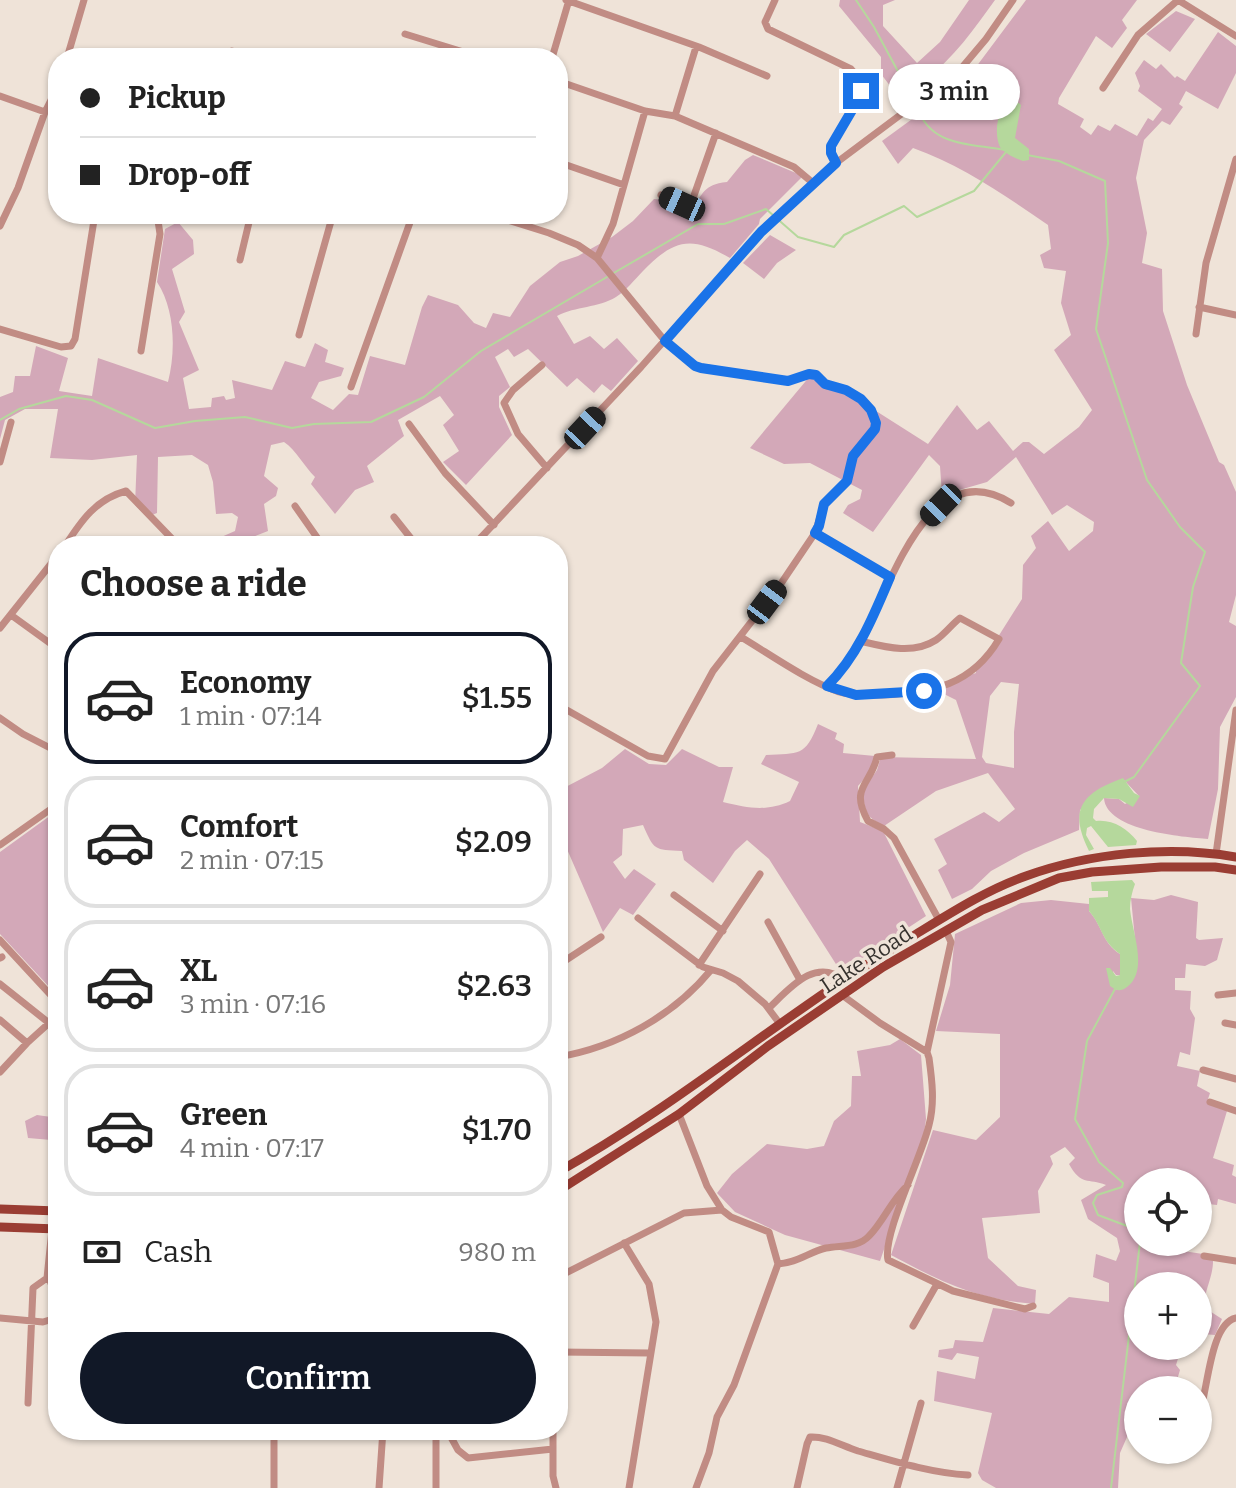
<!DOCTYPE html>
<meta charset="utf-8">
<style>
body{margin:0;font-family:Bitter,serif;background:#f2f2f2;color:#222;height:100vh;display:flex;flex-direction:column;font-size:30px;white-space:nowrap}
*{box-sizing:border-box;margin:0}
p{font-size:26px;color:#767676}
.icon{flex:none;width:44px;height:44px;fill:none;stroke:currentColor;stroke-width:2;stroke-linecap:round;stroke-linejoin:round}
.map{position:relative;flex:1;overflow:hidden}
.details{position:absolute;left:48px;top:536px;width:520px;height:904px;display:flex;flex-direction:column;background:#fff;border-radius:32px;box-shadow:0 2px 6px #0004}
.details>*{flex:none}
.hud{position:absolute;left:48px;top:48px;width:520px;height:176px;border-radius:32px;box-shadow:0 2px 6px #0004;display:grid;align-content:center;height:176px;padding:0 32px;background:#fff}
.buttons{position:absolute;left:1124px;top:1168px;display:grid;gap:16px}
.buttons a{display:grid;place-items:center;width:88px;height:88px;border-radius:50%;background:#fff;box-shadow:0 2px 6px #0004;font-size:40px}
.end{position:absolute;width:36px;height:36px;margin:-18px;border:10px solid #1a73e8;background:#fff;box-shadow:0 0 0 4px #fff}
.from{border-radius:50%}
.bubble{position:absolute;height:56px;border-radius:28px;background:#fff;box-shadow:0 2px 6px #0004;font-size:26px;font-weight:600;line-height:56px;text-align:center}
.car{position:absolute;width:24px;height:48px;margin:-24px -12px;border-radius:10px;box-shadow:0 0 6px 2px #0007;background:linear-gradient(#222 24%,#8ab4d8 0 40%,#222 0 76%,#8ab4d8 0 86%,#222 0)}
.hud b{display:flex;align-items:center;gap:28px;height:76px;font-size:30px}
.hud b+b{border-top:2px solid #e0e0e0}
.hud i{width:20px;height:20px;background:#222}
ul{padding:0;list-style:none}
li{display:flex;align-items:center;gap:24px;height:132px;margin:0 16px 12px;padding:0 16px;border:4px solid #e0e0e0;border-radius:32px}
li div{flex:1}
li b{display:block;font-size:30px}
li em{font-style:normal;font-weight:600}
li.selected{border-color:#111827}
li>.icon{width:72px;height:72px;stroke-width:1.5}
h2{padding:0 32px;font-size:36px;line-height:96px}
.pay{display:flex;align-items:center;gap:20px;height:88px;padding:0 32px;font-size:30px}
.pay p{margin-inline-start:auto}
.cta{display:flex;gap:16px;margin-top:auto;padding:16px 32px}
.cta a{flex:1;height:92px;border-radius:48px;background:#111827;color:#fff;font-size:32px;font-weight:600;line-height:92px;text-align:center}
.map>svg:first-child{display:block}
.green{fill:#d3a8b8;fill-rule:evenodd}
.water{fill:#b5d89c}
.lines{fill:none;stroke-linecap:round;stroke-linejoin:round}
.stream{stroke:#b5d89c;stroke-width:2}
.minor{stroke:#c18c84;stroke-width:7}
.major{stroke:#9a3d33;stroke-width:9}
.route{stroke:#1a73e8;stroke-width:10}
.labels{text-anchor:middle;stroke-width:7;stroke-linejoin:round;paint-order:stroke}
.street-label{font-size:22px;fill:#35312d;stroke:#efe3d8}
</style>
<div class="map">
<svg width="1236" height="1488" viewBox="0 0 1236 1488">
<rect width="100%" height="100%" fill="#efe3d8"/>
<path class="green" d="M 840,0 L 895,0 L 883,5 L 883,26 L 917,63 L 940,42 L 969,0 L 995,0 C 975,28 953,59 925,80 C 917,86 906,90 897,95 L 881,74 L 881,57 L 839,6 Z
M 1026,0 L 1137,0 L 1122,20 L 1127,28 L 1112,48 L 1096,36 L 1059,98 L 1058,104 L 1084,119 L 1080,127 L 1091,135 L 1098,125 L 1110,131 L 1115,124 L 1137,136 L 1148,118 L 1153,121 L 1162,109 L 1138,91 L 1140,86 L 1135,73 L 1144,60 L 1156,69 L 1161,64 L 1175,78 L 1177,76 L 1185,81 L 1218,32 L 1236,46 L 1236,73 L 1218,109 L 1186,91 L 1179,104 L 1183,107 L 1170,125 L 1162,121 L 1144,140 L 1136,178 L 1147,233 L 1142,263 L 1162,269 L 1163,311 L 1187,385 L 1219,462 L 1224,465 L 1236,492 L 1236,595 L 1229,622 L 1236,626 L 1236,697 L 1220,727 L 1218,789 L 1208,839 C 1184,837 1106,831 1104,798 L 1119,799 L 1125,804 L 1139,796 L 1123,779 L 1080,810 L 1079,830 L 1024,853 L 991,871 L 972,889 L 952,899 L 938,870 L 947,864 L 934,839 L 984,812 L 999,822 L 1015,809 L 988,773 L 936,791 L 884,826 C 865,816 866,813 862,792 L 877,770 L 881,757 L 976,759 L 956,700 L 944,694 C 947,680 964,677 976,673 L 974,665 L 991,648 L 1022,599 L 1023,565 L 1036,548 L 1031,536 L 1048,521 L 1069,551 L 1093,531 L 1094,522 L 1067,505 L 1052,515 L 1016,457 L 987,482 L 942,495 L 940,466 L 929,455 L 873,532 L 843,513 L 848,505 L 860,499 L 862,490 L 810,463 L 784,464 L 750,448 L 810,376 L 821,376 L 928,444 L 957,405 L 977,430 L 989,421 L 1013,451 L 1023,442 L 1029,442 L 1044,454 L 1079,427 L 1092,410 L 1054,350 L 1071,335 L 1061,303 L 1066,271 L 1044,268 L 1040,255 L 1051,249 L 1048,225 C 1004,195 963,166 913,148 L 898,164 L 882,141 L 941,98 L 951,111 L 959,108 L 970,85 L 983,74 L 976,67 ZM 1001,682 L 1019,684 L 1014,732 L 1014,768 L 986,763 L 982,757 L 990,696 Z
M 1176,11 L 1195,19 L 1170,52 L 1146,34 Z
M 753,155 L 803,176 L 760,219 L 759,224 L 730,258 C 691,235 674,239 643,271 C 634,280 627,290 616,297 C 598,308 576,306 557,316 L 574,344 L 590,336 L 604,349 L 617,338 L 638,361 L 611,391 L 602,384 L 594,393 L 577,378 L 567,387 L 528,349 L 514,357 L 508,349 L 495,357 L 510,387 L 499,396 L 499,407 L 512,435 L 466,485 L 443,462 L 459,451 L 443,425 L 454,415 L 440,396 L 398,420 L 404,436 L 367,466 L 374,482 L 355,490 L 335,514 L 311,484 L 315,477 C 304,466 296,450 284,442 L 271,445 L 264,476 L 278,488 L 276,496 L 264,504 L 268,531 L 243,541 L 239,546 L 226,546 L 219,538 L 235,531 L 238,517 L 232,513 L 216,514 L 213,482 L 208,465 L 192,455 L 158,457 L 157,513 L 147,517 L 135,505 L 137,455 L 92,460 L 50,458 L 58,409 L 25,409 L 5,420 L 0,439 L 0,397 L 13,392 L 15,376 L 30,376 L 36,346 L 68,358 L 59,391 L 92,396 L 98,358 L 168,382 C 176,351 175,309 157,282 L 165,229 L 178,222 L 193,240 L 194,254 L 172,269 L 185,312 L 179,322 L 199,370 L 183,378 L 189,409 L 211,407 L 212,398 L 224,396 L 226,400 L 235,398 L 232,380 L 272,390 L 285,361 L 305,367 L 315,343 L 328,350 L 325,362 L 344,368 L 341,376 L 319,382 L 311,398 L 333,410 L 349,394 L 358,395 L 370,356 L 405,365 L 422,307 L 428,295 L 458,305 L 474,323 L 486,328 L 493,313 L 510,317 L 530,286 L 560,262 L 578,256 L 612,237 L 633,221 L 654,199 C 667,199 677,208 690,210 C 705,193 702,185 727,182 L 745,160 Z
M 770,235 L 796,250 L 777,263 L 764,279 L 743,263 Z
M 818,724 L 837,733 L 835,739 L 844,744 L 843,753 L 875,756 L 873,769 L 858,786 L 860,822 L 883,831 L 926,916 L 841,972 L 769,859 L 747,840 L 735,851 L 713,883 L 684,860 L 682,851 C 654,850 654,850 643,825 L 623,829 L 622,855 L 613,862 L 625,879 L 634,869 L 656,884 L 633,915 L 620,908 L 603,932 L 563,840 L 558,841 L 558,791 L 602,768 L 625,749 L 649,764 L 666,765 L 682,749 L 719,767 L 733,767 L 723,802 C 748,808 767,812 790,801 L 799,782 L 761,764 L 766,755 C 799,753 805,757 818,724 Z
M 58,810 L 58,986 L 53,991 L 0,934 L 0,852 Z
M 1171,895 L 1198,902 L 1196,938 L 1199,940 L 1223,938 L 1217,960 L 1205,966 L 1186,964 L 1185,978 L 1175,978 L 1175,990 L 1191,991 L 1190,1009 L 1195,1018 L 1190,1055 L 1180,1052 L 1177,1066 L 1200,1071 L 1197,1086 L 1210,1093 L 1207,1102 L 1227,1111 L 1213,1158 L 1234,1165 L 1232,1175 L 1236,1177 L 1236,1204 L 1218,1199 L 1217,1205 L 1208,1204 L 1207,1211 L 1201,1211 L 1200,1222 L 1198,1182 L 1138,1182 L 1138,1242 L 1183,1242 L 1183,1251 L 1203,1254 L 1213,1261 C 1213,1279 1203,1291 1205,1308 L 1222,1319 L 1215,1335 L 1203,1334 L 1199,1348 L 1192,1346 L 1198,1346 L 1198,1286 L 1138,1286 L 1138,1346 L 1182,1346 L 1176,1365 L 1180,1370 L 1174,1390 L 1138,1390 L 1138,1412 L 1120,1453 L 1118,1488 L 996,1488 L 982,1480 L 978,1473 L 992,1413 L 934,1401 L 937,1371 L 975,1379 L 979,1357 L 957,1353 L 952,1360 L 938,1357 L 939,1350 L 953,1348 L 955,1340 L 983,1342 L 993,1308 L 1049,1314 L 1069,1297 L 1109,1302 L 1109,1283 L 1093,1277 L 1096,1254 L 1116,1261 L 1120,1251 L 1117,1238 L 1088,1219 L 1081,1200 L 1106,1185 C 1088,1178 1081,1186 1069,1164 L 1075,1158 L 1065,1147 L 1050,1156 L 1053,1164 L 1038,1191 L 1040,1213 L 982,1218 L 988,1258 L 1018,1286 L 1036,1290 L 1035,1304 C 978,1300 941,1282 891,1255 L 933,1130 L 976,1140 L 1000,1117 L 1000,1034 L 936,1031 L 950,985 L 955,934 L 1021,903 L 1051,900 L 1089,904 L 1089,911 C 1102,925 1103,944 1120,954 L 1120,975 L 1116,975 L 1113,971 L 1116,990 L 1136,950 L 1131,898 L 1154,900 Z
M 900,1039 L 921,1055 L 926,1119 L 924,1134 L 880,1261 L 785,1235 L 735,1212 L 717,1193 L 732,1174 L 767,1144 L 807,1149 L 824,1146 L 834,1121 L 851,1106 L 852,1076 L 861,1076 L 857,1051 L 890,1045 Z
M 37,1115 L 58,1118 L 58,1156 L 55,1155 L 51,1140 L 28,1138 L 25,1121 Z"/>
<path class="water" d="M 1012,97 L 1021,105 L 1015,138 L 1029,149 L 1029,160 L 1023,161 C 1016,159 1004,153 1000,147 C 993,132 998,105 1012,97 Z
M 1123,778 L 1134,793 L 1140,796 L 1133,807 L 1119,799 L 1104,798 L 1094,809 L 1093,818 L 1096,821 C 1112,819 1127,828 1137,841 L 1136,845 L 1108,847 L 1091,826 L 1087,828 L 1086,835 L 1094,849 L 1089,851 C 1068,809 1082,793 1123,778 Z
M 1132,880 L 1135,884 C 1132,892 1130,900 1130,909 C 1132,932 1149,970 1127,987 C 1120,992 1117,991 1110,986 L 1106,968 L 1110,968 L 1116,976 L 1120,975 L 1120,954 C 1101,941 1103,927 1089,911 L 1089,898 L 1108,897 L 1108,891 L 1092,891 L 1091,882 Z"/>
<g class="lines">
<path class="stream" d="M 856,0 L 874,27 L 914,101
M 917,107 C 931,147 968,143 1005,150
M 1027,155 L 1059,161 L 1105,181 L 1108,243 L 1096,329 L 1147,480 L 1180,527 L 1205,552 L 1193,587 L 1181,663 L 1200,686 L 1134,777 L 1124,782
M 612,274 L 698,224 L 724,224 L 766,209 L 798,237 L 834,247 L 844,235 L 904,206 L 917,217 L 974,191 L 1006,152
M 0,420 L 19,409 L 66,396 L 92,400 L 155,428 L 195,421 L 245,417 L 292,428 L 314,424 L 371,422 L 424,397 L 481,351 L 607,277
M 1116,987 L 1087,1041 L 1075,1119 L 1099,1162 L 1123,1183 L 1122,1187 L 1097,1195 L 1093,1203 L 1098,1215 L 1135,1229 L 1138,1237
M 1111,1488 L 1140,1242"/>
<path class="minor" d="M 566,0 L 699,47 L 767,76
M 775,0 L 765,22 L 768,29 L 851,69 L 860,79 L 858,100 L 830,148 L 836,163
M 1178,0 L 1236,36
M 405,34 L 483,58
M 232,51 L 252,58
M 67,58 L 84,0
M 552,58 L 569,0
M 558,81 L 645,111 L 675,116 L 794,167 L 813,183
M 1103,88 L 1138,35 L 1178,0
M 0,96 L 45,112 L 58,86
M 675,116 L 696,47
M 558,162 L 624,185
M 661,195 L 682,204 L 691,204 L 716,133
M 489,214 L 549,233 L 578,245 L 597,258 L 665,341 L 695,366 L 788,381 L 809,374 L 816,375 L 827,386 L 838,387 L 861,399 L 871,410 L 876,423 L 873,432 L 853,456 L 847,481 L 824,504 L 815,533 L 780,585 L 713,671 L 665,759 L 648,756 L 558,705
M 0,226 L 18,188 L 45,112
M 597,258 L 613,224 L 645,111
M 240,260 L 251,214
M 1199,307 L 1236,315
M 0,329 L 61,347 L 71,346 L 75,339 L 95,214
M 1196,334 L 1206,263 L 1236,159
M 299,335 L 333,214
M 141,351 L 160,234 L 157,214
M 542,365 L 513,390 L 504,403 L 518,434 L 547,468
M 351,387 L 413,214
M 409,424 L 445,473 L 494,525
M 0,462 L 11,422
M 295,506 L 323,546
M 394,517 L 417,546
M 815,533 L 890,577
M 65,546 C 81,521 96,499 126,491 L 179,546
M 473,546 L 641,367 L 761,232 L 836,163 L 959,71 L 986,39 L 1013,0
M 11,615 L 58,649
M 0,628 L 58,555
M 741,637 C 771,655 806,680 839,692 C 853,696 867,695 882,695 C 932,693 972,685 999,639 L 960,618 C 952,624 945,634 936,640 C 913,655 885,647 860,641
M 827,686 C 847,666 862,640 874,614 C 899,562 937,457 1011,503
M 0,718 L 23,734 L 58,752
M 892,755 L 877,757 C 871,785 849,787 868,821 L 884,829 L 894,838 L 939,920
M 0,845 L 58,804
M 1216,854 L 1236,710
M 674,895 L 723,931
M 638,918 L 703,967 L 723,973 L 738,981 L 765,1004 L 780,1024
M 768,922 L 800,980
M 0,940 L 58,1003
M 0,958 L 2,957
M 699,965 L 760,874
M 558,974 L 563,962 L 601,937
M 0,984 L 49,1023
M 842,995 L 880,1023 L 927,1052 L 929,1058 C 932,1080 935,1103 929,1125 C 922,1156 882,1235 888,1260 L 953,1291 L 1025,1309 L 1033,1306
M 1218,995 L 1236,993
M 769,1008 C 790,988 815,957 844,980
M 0,1020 L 27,1043
M 1225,1023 L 1236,1025
M 927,1052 L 951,942 L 946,931
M 558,1057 C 617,1047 673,1016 711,970
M 1203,1070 L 1236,1079
M 0,1072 L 27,1043 L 58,1015
M 1210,1102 L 1236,1111
M 679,1114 L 707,1186 L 722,1210
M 624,1243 L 649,1284 L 656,1322 L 629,1488
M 1204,1256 L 1236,1261
M 778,1264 C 797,1263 809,1252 826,1248 C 841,1245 858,1248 869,1236 C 884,1221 891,1200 908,1185
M 558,1277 L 684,1213 L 722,1210 L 731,1217 L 769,1232 L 778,1264 L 734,1385 L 717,1417 L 709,1453 L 696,1488
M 47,1278 L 52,1229
M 49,1278 L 58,1302
M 0,1318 L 43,1322 L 56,1318 L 58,1313
M 913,1326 L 937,1284
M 558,1352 L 650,1353
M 28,1403 L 33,1288 L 47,1278 L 58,1278
M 1198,1418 C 1208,1394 1209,1324 1236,1318
M 447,1430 L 458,1450 L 468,1458 L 553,1449
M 553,1430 L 553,1476 L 556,1488
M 274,1488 L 274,1430
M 379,1488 L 383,1430
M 436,1488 L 436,1430
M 797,1488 L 807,1444 L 810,1437 C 826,1436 842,1446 858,1451 C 893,1461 931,1473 968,1475
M 897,1488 L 921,1403"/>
<path class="major" d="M 558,1172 C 682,1103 791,1008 913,936 C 949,914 986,890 1026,876 C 1089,853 1170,845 1236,857
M 558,1191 L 679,1114 L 768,1046 L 883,967 L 982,910 L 1059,878 L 1092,872 L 1161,867 L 1215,867 L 1236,870
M 0,1209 L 58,1211
M 0,1227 L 58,1229"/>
</g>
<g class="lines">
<path class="route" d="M 861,91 L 858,100 L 831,146 L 831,153 L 836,163 L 761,232 L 665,341 L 695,366 L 701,368 L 788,381 L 809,374 L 816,375 L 825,384 L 846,390 L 861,399 L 871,410 L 876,423 L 875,429 L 853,456 L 847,481 L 824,504 L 819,526 L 815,533 L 890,577 C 874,615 857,657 827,686 L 856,695 L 924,691"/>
</g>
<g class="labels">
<g class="street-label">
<text transform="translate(866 959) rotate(-33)" y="8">Lake Road</text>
</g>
</g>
</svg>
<div class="buttons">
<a><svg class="icon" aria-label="locate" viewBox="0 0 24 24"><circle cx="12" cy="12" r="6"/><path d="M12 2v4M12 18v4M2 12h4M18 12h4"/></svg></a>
<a>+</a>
<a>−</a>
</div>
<i class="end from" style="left:924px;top:691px"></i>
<i class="end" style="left:861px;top:91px"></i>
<div class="bubble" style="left:888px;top:64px;width:132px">3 min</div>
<i class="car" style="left:682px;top:204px;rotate:294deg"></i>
<i class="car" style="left:585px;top:428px;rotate:43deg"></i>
<i class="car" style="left:941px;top:505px;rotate:224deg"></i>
<i class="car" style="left:767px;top:602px;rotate:37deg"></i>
<div class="hud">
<b><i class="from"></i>Pickup</b>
<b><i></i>Drop-off</b>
</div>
<section class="details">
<h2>Choose a ride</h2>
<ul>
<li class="selected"><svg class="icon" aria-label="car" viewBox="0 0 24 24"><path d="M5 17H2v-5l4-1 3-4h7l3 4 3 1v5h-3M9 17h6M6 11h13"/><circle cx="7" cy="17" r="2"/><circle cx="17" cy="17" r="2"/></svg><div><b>Economy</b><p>1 min · 07:14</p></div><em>$1.55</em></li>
<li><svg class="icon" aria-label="car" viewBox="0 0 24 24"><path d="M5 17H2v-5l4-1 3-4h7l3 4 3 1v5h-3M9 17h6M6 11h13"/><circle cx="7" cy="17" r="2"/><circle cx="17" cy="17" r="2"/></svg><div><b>Comfort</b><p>2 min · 07:15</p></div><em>$2.09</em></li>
<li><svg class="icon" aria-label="car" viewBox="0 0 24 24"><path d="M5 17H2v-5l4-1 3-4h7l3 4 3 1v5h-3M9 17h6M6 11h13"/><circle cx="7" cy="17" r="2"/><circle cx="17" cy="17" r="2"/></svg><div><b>XL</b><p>3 min · 07:16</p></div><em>$2.63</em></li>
<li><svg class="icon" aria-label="car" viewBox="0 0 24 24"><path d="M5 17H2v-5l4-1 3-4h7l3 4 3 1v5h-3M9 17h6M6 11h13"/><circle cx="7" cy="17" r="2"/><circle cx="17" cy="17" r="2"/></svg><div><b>Green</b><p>4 min · 07:17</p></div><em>$1.70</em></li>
</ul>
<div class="pay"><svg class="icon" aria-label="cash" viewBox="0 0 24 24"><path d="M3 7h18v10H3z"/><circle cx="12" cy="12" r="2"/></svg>Cash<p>980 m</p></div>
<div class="cta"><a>Confirm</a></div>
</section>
</div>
